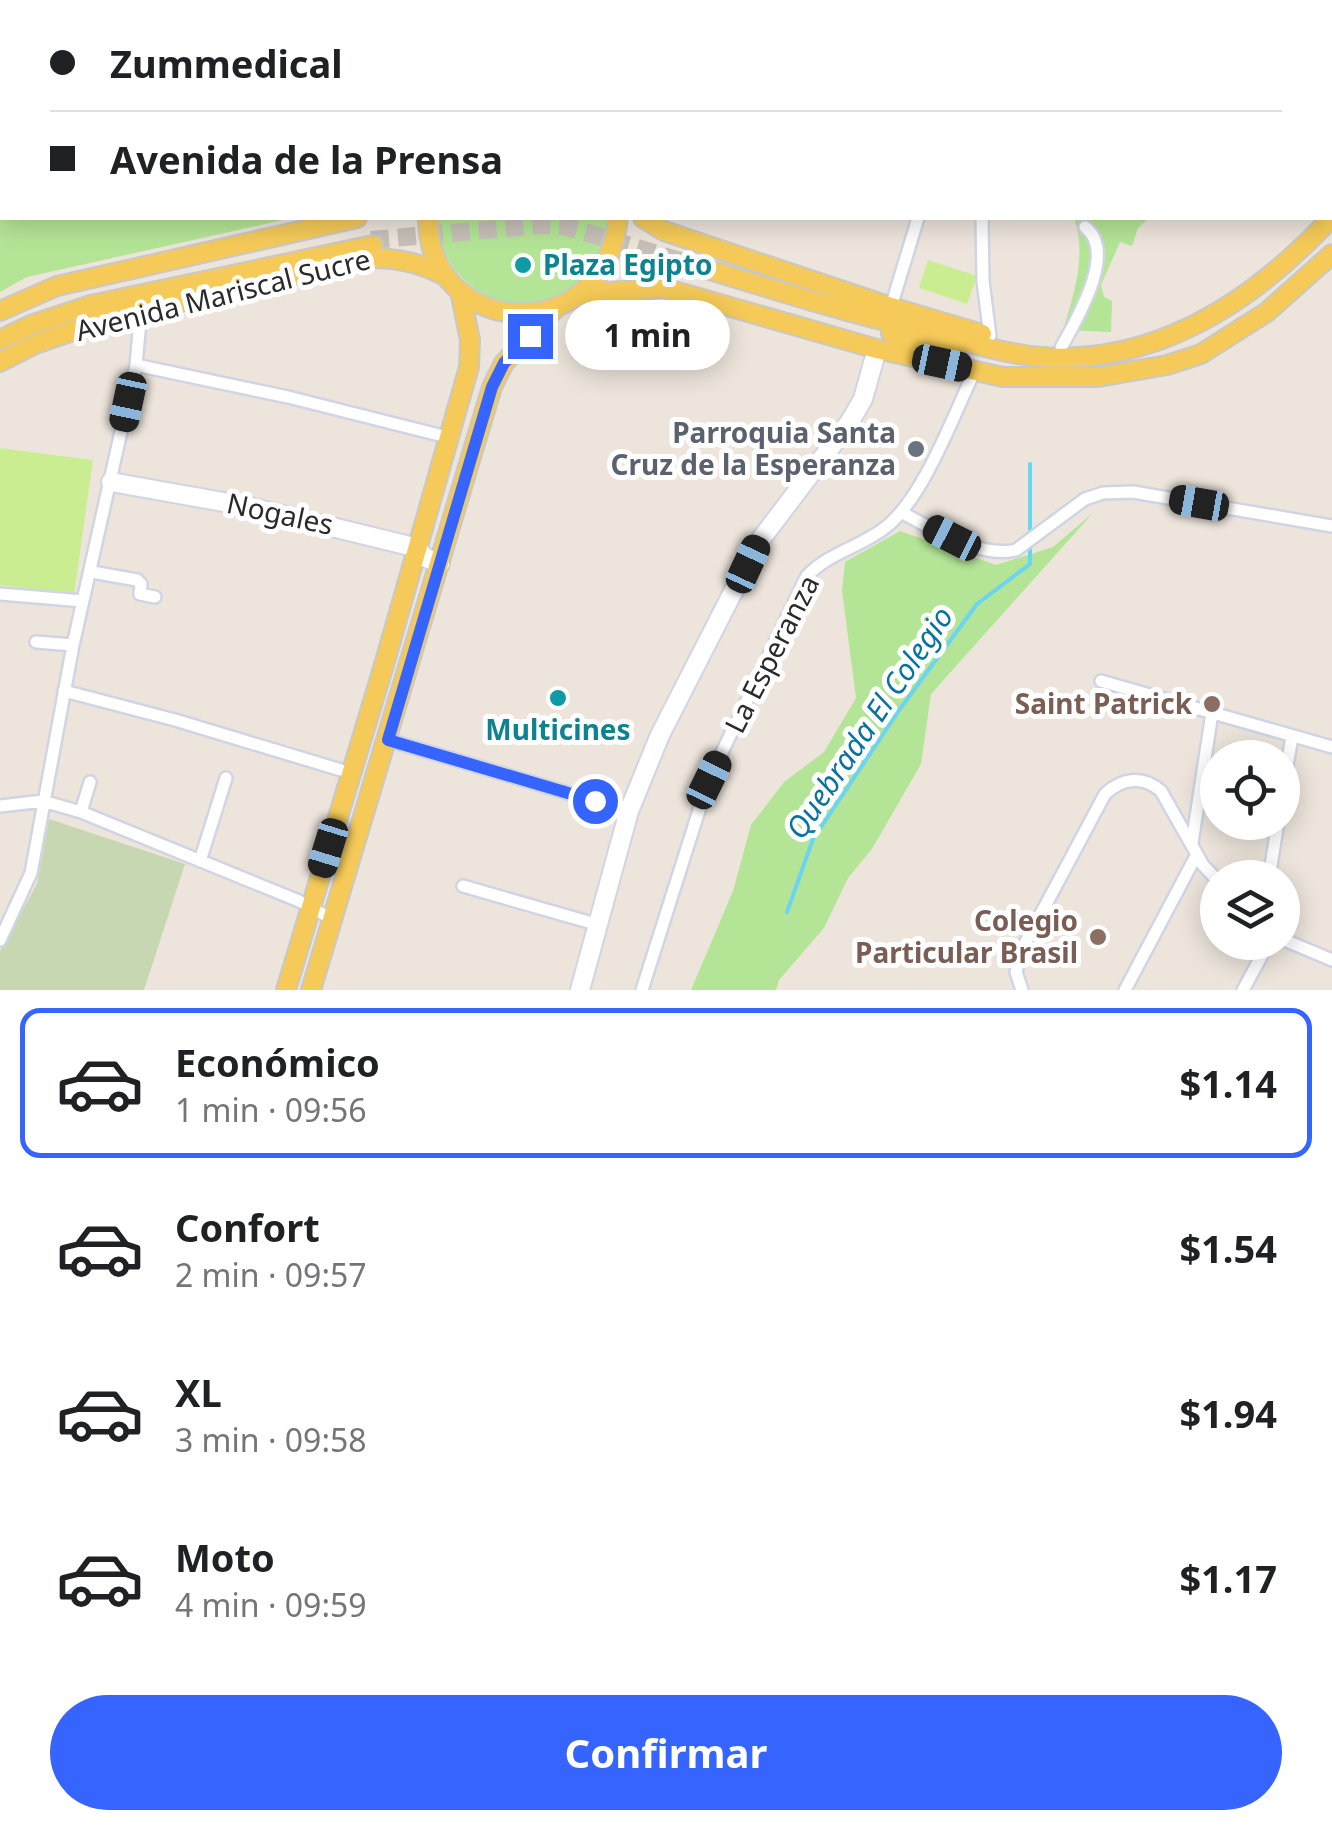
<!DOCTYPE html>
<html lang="es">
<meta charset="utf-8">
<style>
body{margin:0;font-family:"Noto Sans",sans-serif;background:#f6f6f6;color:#202124;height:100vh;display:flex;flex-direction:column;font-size:38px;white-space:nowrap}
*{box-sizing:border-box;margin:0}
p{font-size:32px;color:#757577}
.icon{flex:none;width:55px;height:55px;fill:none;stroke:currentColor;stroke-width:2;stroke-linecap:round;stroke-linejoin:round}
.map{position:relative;height:990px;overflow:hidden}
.drawer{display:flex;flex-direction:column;background:#fff;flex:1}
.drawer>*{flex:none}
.hud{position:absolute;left:0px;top:0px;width:1332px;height:220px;box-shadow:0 5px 25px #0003;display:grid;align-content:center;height:220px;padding:0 50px;background:#fff}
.fabs{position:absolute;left:1200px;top:740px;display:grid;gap:20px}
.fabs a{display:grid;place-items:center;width:100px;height:100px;border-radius:50%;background:#fff;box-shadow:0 5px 25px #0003;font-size:50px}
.end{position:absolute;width:45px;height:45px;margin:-22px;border:12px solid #3664ff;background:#fff;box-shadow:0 0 0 5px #fff}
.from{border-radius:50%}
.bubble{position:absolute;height:70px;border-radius:35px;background:#fff;box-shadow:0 5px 25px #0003;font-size:32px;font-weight:700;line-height:70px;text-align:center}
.car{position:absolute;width:30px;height:60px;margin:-30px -15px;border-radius:12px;box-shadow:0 0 8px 2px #0007;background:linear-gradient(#222 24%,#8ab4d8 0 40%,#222 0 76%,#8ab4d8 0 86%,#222 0)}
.hud b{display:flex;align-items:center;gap:35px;height:95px;font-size:38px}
.hud b+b{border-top:2px solid #e0e0e0}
.hud i{width:25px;height:25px;background:#202124}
ul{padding:18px 0 0;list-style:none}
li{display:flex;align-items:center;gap:30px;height:150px;margin:0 20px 15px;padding:0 30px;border:5px solid transparent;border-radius:20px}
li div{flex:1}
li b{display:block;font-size:38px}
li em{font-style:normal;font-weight:700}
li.current{border-color:#3664ff}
li>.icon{width:90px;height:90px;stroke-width:1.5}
.primary-button{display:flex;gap:20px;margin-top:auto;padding:20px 50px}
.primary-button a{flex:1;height:115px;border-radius:60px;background:#3664ff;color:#fff;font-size:40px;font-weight:700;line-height:115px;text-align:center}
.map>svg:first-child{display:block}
.green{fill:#b4e596}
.cemetery{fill:#c6d7b2}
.pitch{fill:#caed91}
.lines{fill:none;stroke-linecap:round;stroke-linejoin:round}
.stream{stroke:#6bd4f2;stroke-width:4}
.primary-tunnel{stroke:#c6c0b8;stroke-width:18;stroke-dasharray:18 9;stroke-linecap:butt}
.street-casing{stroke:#d1d5e3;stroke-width:16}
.secondary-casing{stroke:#d1d5e3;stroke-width:22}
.primary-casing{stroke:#c8c8c8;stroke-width:22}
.street{stroke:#fff;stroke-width:11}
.secondary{stroke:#fff;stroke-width:18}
.primary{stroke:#f5ca58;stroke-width:18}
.route{stroke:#3664ff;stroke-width:12}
.culture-dot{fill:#0f9aa8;stroke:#fff;stroke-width:4}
.worship-dot{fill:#6b7280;stroke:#fff;stroke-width:4}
.education-dot{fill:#8d6e63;stroke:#fff;stroke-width:4}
.labels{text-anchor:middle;stroke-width:10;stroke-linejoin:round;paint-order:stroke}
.culture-label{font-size:28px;font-weight:bold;fill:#0d838f;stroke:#fff;text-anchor:start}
.street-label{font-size:28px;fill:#2a2a2a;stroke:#fff}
.worship-label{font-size:28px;font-weight:bold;fill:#5b616d;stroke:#fff;text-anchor:end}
.education-label{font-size:28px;font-weight:bold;fill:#785e54;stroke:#fff;text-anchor:end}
.water-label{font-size:30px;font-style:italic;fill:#09729f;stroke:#fff}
</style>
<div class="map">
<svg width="1332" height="990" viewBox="0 0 1332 990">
<rect width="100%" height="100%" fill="#ede5dc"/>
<path class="green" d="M 0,0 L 556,0 L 2,2 L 2,218 L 292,218 L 27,277 L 0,292 Z
M 1139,0 L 1332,0 L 1332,52 L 1330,58 L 1330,2 L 1135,2 Z
M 438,218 L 608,218 L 608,220 C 605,238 603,256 591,272 C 541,337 438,298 438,218 Z
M 1074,218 L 1149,218 L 1138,228 L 1132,246 L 1120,242 L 1101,285 L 1104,297 L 1112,301 L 1111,332 L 1063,330 C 1074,295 1087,253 1074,218 Z
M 1093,513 L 931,694 L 921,764 L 872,849 L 848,878 L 824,928 L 779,980 L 776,990 L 691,990 L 733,891 L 751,825 L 784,782 L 824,752 L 856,698 L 842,591 L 845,562 L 900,531 L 996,565 L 1053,547 Z"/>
<path class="cemetery" d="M 49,819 L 185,864 L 144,990 L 0,990 L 0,951 L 37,884 Z"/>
<path class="pitch" d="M 928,260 L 977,276 L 967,304 L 919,288 Z
M 0,448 L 93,460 L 74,595 L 0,585 Z"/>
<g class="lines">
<path class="stream" d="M 1182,2 L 1183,0
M 1030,464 L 1030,534
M 787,912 L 813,839 L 900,709 L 977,604 L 1030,564 L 1030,543"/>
<path class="primary-tunnel" d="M 371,240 L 543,225 L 564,226 L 687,263"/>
<g class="street-casing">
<path id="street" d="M 732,2 L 732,0
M 983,2 L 983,0
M 1083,2 L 1084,0
M 982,218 L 983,281 L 990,336
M 891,307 L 918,218
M 1061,348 C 1076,320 1118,252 1085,227
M 136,365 L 288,397 L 451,438
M 901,512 C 930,528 983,559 1016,550 L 1085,499 L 1103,493 L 1133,492 L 1332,526
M 92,572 L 137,580 L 141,584 L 140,594 L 155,597
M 0,594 L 83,601
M 36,642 L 73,645
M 1101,681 L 1332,747
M 64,691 L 175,720 L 351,773
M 388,740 L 629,811
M 1282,793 L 1292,737
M 0,806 L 43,801 L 81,812 L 299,901 L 332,919
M 81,812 L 90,782
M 1192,843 L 1212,713
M 200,861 L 226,778
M 1269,878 L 1278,822
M 463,886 L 599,925
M 1282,939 L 1332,960
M 0,940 L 31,873 L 73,645 L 136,365 L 141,310
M 642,990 L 709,779 L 807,576 C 828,553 861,547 886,527 C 924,497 954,414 975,370
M 1022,990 L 1016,972 L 1021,951 L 1105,794 C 1122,778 1143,775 1161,791 L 1203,865 L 1218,881
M 1125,990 L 1197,854
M 1243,990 L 1269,942"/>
</g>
<g class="secondary-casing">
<path id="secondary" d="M 111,482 L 246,506 L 418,548 L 424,557 L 440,564
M 580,990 L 629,811 L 660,735 L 758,543 L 849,423 L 863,399 L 877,349"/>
</g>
<g class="primary-casing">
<path id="primary" d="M 571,2 L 571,0
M 600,2 L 601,0
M 428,218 C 428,339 605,351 618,218
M 643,218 L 664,231 L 891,307 L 982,334
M 687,263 C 768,288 848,313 929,332 C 965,341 1004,354 1041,357 C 1158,365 1256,299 1332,217
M 581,294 L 664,288 L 877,349 L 1003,377 L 1098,377 L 1167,365 L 1201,354 L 1267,312 L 1332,254
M 0,311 L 57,286 L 357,218
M 891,333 L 956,356
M 0,340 L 31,325 L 91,305 L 373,245
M 0,362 L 35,344 L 107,319 L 361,259 C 392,256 420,262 447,277
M 286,990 L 384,665 L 469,367 L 470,340 L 460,291
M 311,990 L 492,387 L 504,363 L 556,308"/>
</g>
<use href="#street" class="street"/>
<use href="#secondary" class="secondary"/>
<use href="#primary" class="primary"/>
</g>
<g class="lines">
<path class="route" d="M 530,336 L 504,363 L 492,387 L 388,740 L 595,801"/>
</g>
<g class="culture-dot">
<circle cx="523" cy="265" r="10"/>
<circle cx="558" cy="698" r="10"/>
</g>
<circle class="worship-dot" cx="916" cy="449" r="10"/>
<g class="education-dot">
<circle cx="1212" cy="704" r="10"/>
<circle cx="1098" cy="937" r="10"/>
</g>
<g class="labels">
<g class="culture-label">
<text x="543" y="275">Plaza Egipto</text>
<text x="558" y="740" text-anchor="middle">Multicines</text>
</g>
<g class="street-label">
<text transform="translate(223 295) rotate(-14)" y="10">Avenida Mariscal Sucre</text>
<text transform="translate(280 514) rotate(12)" y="10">Nogales</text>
<text transform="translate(772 654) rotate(-63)" y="10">La Esperanza</text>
</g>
<g class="worship-label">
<text x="896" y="443">Parroquia Santa<tspan x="896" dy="32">Cruz de la Esperanza</tspan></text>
</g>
<g class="education-label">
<text x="1192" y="714">Saint Patrick</text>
<text x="1078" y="931">Colegio<tspan x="1078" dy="32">Particular Brasil</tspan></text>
</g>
<g class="water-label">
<text transform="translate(870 723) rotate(-56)" y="10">Quebrada El Colegio</text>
</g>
</g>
</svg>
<div class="fabs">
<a><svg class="icon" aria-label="locate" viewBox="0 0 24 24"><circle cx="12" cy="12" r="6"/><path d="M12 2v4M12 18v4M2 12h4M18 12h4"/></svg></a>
<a><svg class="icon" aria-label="layers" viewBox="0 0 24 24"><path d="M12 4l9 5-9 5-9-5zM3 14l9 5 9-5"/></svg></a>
</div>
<i class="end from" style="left:595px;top:801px"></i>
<i class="end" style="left:530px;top:336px"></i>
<div class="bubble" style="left:565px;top:300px;width:165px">1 min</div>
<i class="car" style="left:942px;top:363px;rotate:102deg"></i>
<i class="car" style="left:128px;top:402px;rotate:192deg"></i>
<i class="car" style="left:1199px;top:503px;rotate:280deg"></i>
<i class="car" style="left:952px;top:538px;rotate:297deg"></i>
<i class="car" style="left:748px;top:564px;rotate:25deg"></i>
<i class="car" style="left:709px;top:780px;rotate:26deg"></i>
<i class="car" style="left:328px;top:848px;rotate:197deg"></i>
<div class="hud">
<b><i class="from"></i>Zummedical</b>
<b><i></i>Avenida de la Prensa</b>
</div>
</div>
<section class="drawer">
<ul>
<li class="current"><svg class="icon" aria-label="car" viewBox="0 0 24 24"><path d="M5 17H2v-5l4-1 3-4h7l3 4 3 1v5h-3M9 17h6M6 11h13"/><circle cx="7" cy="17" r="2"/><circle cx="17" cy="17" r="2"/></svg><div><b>Económico</b><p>1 min · 09:56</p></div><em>$1.14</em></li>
<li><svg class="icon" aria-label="car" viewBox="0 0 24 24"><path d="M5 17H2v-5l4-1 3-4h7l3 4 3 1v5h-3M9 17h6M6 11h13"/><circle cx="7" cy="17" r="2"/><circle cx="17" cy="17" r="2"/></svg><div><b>Confort</b><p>2 min · 09:57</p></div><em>$1.54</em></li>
<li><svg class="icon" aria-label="car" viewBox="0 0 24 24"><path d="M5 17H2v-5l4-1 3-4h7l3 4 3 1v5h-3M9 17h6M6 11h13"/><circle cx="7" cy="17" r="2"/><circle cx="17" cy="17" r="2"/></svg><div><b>XL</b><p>3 min · 09:58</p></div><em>$1.94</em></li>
<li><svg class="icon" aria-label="car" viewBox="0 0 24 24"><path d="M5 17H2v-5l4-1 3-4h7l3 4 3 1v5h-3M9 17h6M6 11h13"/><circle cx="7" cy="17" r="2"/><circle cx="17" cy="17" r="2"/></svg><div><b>Moto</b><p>4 min · 09:59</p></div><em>$1.17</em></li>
</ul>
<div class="primary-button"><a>Confirmar</a></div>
</section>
